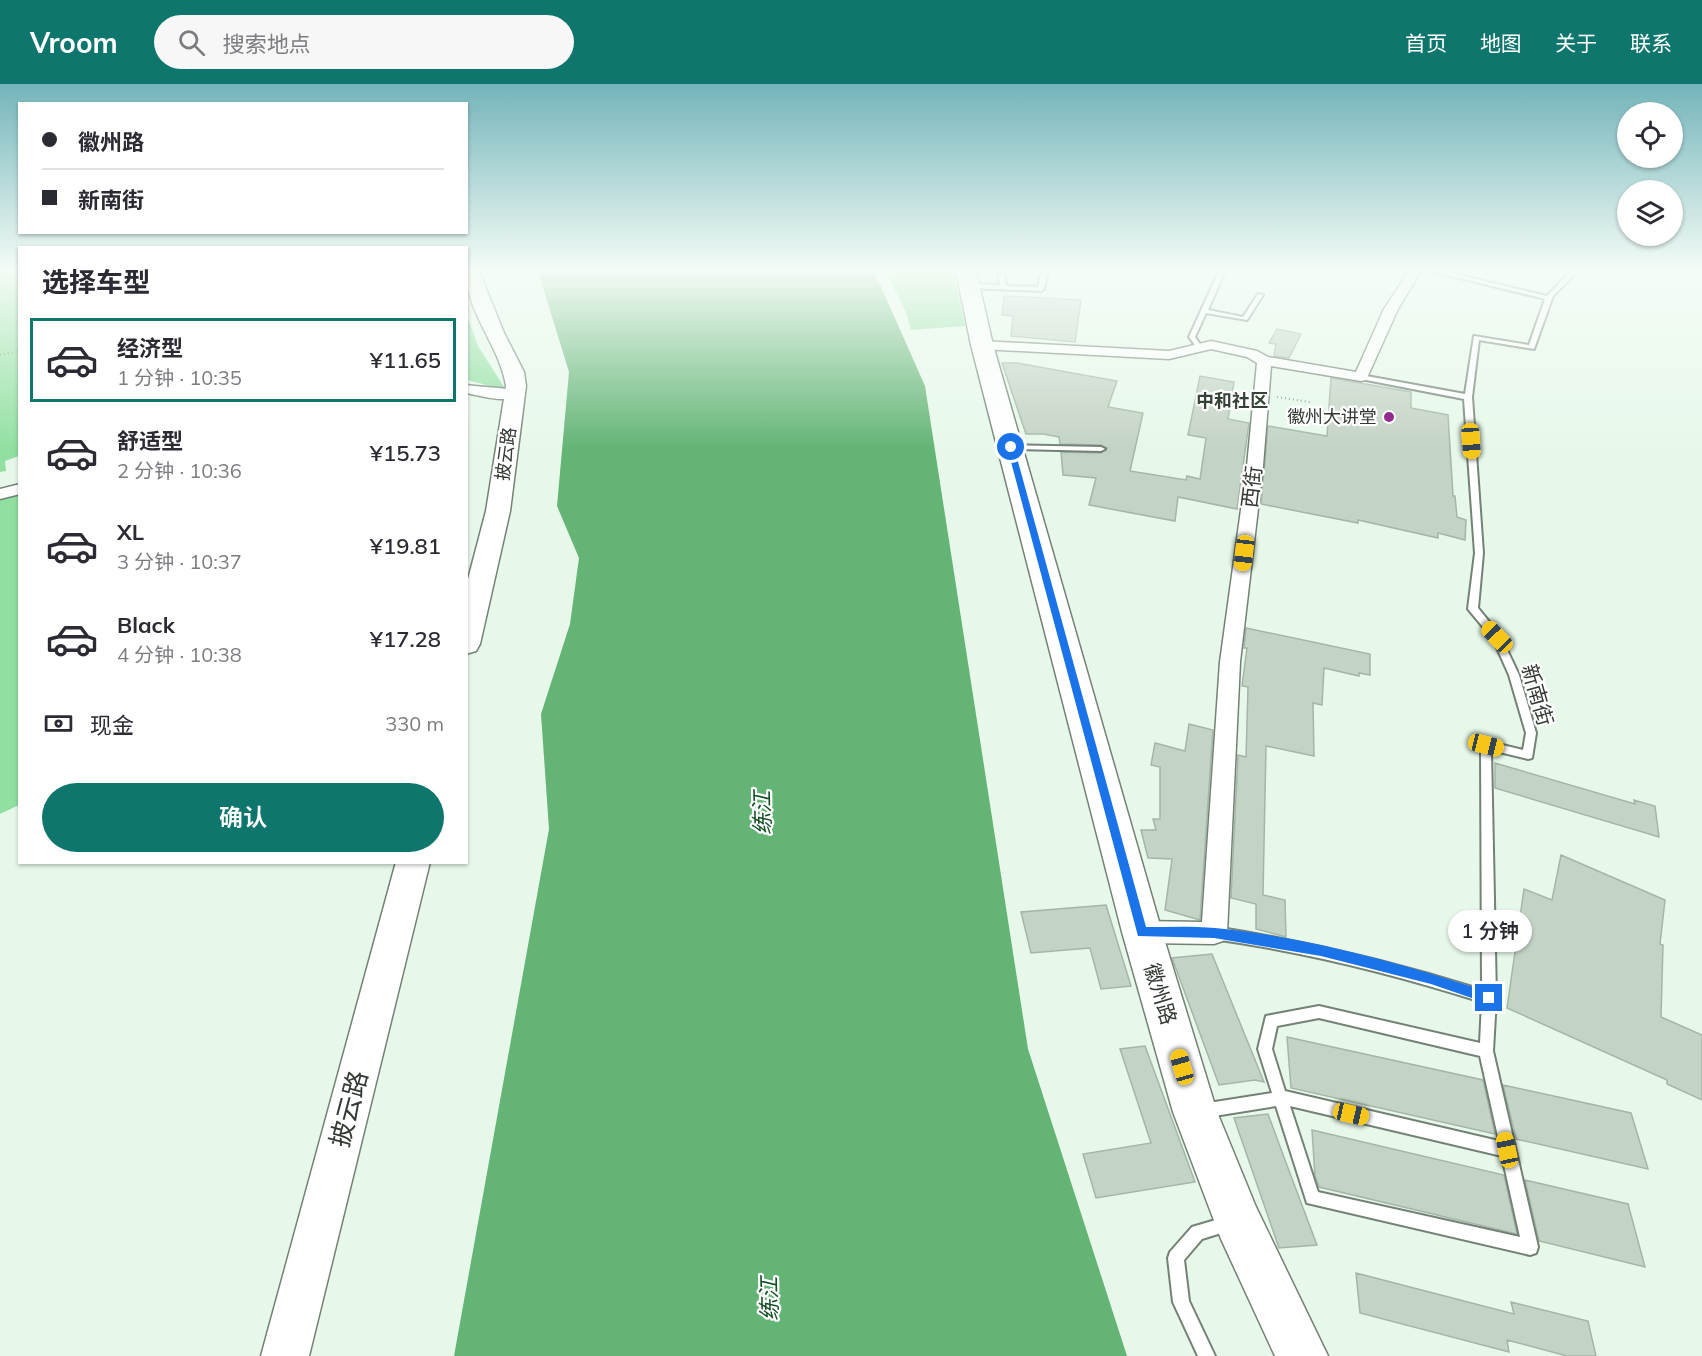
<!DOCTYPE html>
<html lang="zh">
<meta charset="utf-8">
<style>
body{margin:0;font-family:Mulish,"Noto Sans SC",sans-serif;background:#f7f7f7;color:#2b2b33;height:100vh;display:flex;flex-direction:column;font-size:22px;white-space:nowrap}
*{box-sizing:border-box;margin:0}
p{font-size:20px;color:#7c7c81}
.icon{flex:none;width:33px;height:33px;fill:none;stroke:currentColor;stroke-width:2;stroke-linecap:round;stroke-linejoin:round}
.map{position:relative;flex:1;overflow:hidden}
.side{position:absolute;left:18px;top:162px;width:450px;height:618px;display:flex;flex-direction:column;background:#fff;border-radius:0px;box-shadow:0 2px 4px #0004}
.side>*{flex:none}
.banner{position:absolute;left:18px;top:18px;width:450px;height:132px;border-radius:0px;box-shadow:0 2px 4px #0004;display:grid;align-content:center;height:132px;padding:0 24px;background:#fff}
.controls{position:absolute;left:1617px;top:18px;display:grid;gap:12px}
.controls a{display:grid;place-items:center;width:66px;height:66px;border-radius:50%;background:#fff;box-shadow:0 2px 4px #0004;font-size:30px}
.end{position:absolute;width:27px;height:27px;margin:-14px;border:8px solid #1a73e8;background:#fff;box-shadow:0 0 0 3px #fff}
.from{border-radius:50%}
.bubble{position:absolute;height:42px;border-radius:21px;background:#fff;box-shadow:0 2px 4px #0004;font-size:20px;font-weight:600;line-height:42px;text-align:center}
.car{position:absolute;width:18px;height:36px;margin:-18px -9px;border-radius:8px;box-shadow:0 0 4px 2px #0007;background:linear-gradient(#f5c518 24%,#345 0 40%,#f5c518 0 76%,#345 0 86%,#f5c518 0)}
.banner b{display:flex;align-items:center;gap:21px;height:57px;font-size:22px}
.banner b+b{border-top:2px solid #e1e1e2}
.banner i{width:15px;height:15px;background:#2b2b33}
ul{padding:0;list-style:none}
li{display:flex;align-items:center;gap:18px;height:84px;margin:0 12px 9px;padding:0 12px;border:3px solid transparent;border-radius:0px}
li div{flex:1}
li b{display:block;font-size:22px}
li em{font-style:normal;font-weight:600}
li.on{border-color:#0f766e}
li>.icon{width:54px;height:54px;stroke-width:1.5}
h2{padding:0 24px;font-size:27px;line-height:72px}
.pay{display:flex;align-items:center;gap:15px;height:66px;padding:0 24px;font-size:22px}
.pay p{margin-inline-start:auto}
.button{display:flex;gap:12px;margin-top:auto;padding:12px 24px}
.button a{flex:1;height:69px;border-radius:36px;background:#0f766e;color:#fff;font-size:24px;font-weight:600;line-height:69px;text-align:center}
header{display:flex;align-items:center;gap:36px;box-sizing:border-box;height:84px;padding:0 30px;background:#0f766e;color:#fff}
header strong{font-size:28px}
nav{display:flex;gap:33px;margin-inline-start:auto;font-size:21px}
.search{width:420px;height:54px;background:#f7f7f7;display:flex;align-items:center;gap:15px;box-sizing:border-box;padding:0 21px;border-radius:33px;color:#7c7c81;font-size:22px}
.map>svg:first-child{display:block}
.green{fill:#91e0a1}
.water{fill:#63b475}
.building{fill:#c3d3c5;stroke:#a5b6a8;stroke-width:1.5}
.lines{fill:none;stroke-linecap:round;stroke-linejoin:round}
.lane-casing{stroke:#738275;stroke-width:4}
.street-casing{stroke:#738275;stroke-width:3}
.secondary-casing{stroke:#738275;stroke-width:3}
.primary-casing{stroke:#738275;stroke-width:3}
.path{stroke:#869288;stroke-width:2;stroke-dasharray:1 3;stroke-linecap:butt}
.lane{fill:#fff;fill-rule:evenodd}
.street{fill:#fff;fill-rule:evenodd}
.secondary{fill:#fff;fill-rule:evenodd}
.primary{fill:#fff;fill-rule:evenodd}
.route{fill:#1a73e8}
.poi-dot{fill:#942c90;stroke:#fff;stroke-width:2}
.labels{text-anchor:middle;stroke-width:4.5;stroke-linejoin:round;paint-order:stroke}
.far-neighbourhood-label{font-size:18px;font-weight:bold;fill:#354337;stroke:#fff}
.far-poi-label{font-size:18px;fill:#323933;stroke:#fff;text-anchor:end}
.far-street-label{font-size:18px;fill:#323933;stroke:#fff}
.street-label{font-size:21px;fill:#323933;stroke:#fff}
.water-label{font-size:22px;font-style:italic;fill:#124e24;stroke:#fff}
.near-street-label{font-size:26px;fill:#323933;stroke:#fff}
</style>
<header>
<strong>Vroom</strong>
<div class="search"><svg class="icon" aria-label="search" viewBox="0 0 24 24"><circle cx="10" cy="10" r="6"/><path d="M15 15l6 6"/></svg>搜索地点</div>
<nav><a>首页</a><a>地图</a><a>关于</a><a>联系</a></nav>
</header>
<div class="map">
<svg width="1702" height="1272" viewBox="0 0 1702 1272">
<rect width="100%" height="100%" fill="#e7f8ea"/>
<path class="green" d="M 0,187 L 20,187 L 19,372 L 5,377 L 6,387 L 0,388 Z
M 885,187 L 953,187 L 965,242 L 911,246 L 906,228 Z
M 466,228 L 478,262 L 506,306 L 467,296 Z
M 19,410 L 19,721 L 0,730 L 0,414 Z"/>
<path class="water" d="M 538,187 L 874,187 L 925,302 L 1028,965 L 1127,1272 L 454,1272 L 549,745 L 541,630 L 570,540 L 579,474 L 557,422 L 569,288 Z"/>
<path class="building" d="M 1004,212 L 1081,216 L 1075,258 L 1011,252 L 1013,232 L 1002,231 Z
M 1277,245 L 1301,250 L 1289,274 L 1274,272 L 1276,260 L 1269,259 Z
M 1002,279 L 1017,279 L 1117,297 L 1108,323 L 1143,329 L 1130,387 L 1186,396 L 1187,392 L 1200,395 L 1206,354 L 1188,351 L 1200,292 L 1234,298 L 1228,335 L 1249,339 L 1237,425 L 1178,413 L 1175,437 L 1089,421 L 1096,394 L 1063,391 L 1061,368 L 1101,369 L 1107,364 L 1101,361 L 1060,360 L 1059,353 L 1043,350 L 1026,350 Z
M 1331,294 L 1411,308 L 1411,324 L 1448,331 L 1453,412 L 1455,412 L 1457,433 L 1466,436 L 1465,456 L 1438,449 L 1438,454 L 1358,436 L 1358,439 L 1261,420 L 1268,342 L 1327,352 Z
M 1246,544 L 1370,570 L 1370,591 L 1359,589 L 1359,592 L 1324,584 L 1322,621 L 1313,619 L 1314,672 L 1266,662 L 1263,811 L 1285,816 L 1286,853 L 1256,845 L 1256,820 L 1231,814 L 1238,671 L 1246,673 L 1248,603 L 1242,602 L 1247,564 L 1244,564 Z
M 1189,640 L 1213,646 L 1200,836 L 1165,826 L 1172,775 L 1148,774 L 1141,746 L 1156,746 L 1153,735 L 1160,735 L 1160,683 L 1151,681 L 1155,659 L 1185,667 Z
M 1495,679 L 1635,720 L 1634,716 L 1655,722 L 1659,753 L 1495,704 Z
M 1561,771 L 1665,816 L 1660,860 L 1663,861 L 1661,933 L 1702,951 L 1702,1016 L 1667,1000 L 1667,996 L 1507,924 L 1524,805 L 1552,816 Z
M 1106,821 L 1131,902 L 1101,905 L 1090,864 L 1031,869 L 1021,828 Z
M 1212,870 L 1264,998 L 1255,996 L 1219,1001 L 1172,874 Z
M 1287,953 L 1483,996 L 1495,1050 L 1291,1004 Z
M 1145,962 L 1195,1098 L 1096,1114 L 1083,1070 L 1151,1059 L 1120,965 Z
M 1503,1001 L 1631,1029 L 1648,1085 L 1516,1055 Z
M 1268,1030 L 1288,1084 L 1317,1161 L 1279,1164 L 1234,1034 Z
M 1312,1046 L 1504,1091 L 1517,1150 L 1319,1103 L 1315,1092 Z
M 1525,1096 L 1628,1120 L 1645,1183 L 1539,1157 Z
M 1356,1189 L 1514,1230 L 1511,1218 L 1588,1237 L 1596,1272 L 1567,1272 L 1507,1256 L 1509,1268 L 1360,1229 Z"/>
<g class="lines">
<g class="lane-casing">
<path id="lane" d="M 998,187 L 1004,187 L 1006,202 L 1038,203 L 1042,187 L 1048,187 L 1044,205 L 1041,207 L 969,204 L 966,202 L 969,200 L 1000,201 Z
M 1219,187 L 1225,187 L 1208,226 L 1243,233 L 1258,210 L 1263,211 L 1247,236 L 1206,229 L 1195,253 L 1202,263 L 1197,264 L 1189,253 Z
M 1431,187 L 1442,187 L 1547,212 L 1571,187 L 1578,187 L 1553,212 L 1534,265 L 1479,256 L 1472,313 L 1483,469 L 1478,524 L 1500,551 L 1519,591 L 1536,649 L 1532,674 L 1528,675 L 1491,666 L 1496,914 L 1493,967 L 1538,1163 L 1536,1169 L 1530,1171 L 1307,1119 L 1276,1022 L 1202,1034 L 1197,1032 L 1195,1027 L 1197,1022 L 1202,1020 L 1272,1009 L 1258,965 L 1266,932 L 1271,931 L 1319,922 L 1480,959 L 1482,918 C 1394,890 1305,868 1214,855 L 1210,853 L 1208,849 L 1210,845 L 1214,843 C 1305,857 1394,878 1482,906 L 1481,661 L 1482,658 L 1486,657 L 1523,666 L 1526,649 L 1509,591 L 1493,555 L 1468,525 L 1475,469 L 1464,315 L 1361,295 L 1357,293 L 1361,291 L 1465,310 L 1474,252 L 1529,261 L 1545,215 ZM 1319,934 L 1480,972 L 1499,1057 L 1285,1007 L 1272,965 L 1277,942 ZM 1290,1022 L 1502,1072 L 1520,1153 L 1318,1108 Z
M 1008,361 L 1101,363 L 1105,365 L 1101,367 L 1011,365 L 1007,363 Z
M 1229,1132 L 1234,1135 L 1237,1140 L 1234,1145 L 1202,1155 L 1184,1176 L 1189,1217 L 1215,1272 L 1198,1272 L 1173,1218 L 1168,1174 L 1170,1168 L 1192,1143 Z"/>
</g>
<g class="street-casing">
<path id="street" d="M 1409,187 L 1421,187 L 1398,225 L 1366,296 L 1361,297 L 1271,282 L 1263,382 L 1240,578 L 1227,849 L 1223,857 L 1214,860 L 1142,859 L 1133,856 L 1129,848 L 1133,840 L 1142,837 L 1202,838 L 1220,578 L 1247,382 L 1257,279 L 1247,273 L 1211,265 L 1169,275 L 982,265 L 975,261 L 982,257 L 1169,267 L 1211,257 L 1257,267 L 1268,273 L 1356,288 L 1384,225 Z
M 466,301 C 478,303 518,304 522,309 C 510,321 482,312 466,309 Z
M 20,400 L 20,410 L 0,415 L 0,405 Z"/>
</g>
<g class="secondary-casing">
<path id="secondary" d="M 466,187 L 479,187 L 504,249 L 524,288 L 526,302 L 510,427 L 480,560 L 476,567 L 466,570 L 466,503 L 486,427 L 506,302 C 500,262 466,229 466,187 Z
M 396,778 L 430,778 L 309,1272 L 261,1272 Z"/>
</g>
<g class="primary-casing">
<path id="primary" d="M 956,187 L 976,187 L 993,261 L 1162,848 L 1217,1028 L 1256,1123 L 1328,1272 L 1275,1272 L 1221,1155 L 1173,1028 L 1122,848 L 971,261 Z"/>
</g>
<path class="path" d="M 0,271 L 20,267
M 1277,313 L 1310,318"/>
<use href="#lane" class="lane"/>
<use href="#street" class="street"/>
<use href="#secondary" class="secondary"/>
<use href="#primary" class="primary"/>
</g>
<linearGradient id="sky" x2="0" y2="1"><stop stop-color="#73b4ba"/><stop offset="0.51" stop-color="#f4fcf6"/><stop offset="1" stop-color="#f4fcf6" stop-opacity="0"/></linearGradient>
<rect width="1702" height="365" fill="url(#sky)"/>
<path class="route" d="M 1011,361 L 1014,363 L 1146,843 C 1169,843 1193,842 1215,844 C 1308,853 1400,879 1489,908 L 1493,910 L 1493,918 L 1489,920 L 1431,900 L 1321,872 L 1214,854 L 1138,852 L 1007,363 Z"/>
<circle class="poi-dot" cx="1389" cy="333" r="6"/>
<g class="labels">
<g class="far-neighbourhood-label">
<text x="1232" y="323">中和社区</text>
</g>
<g class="far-poi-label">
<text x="1377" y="339">徽州大讲堂</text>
</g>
<g class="far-street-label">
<text transform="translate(506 370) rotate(-82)" y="6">披云路</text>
</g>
<g class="street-label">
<text transform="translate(1252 403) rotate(-83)" y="7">西街</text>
<text transform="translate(1537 611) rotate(74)" y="7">新南街</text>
<text transform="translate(1160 910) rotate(73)" y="7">徽州路</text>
</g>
<g class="water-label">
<text transform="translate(762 729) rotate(-91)" y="8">练江</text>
<text transform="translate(769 1215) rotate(-91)" y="8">练江</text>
</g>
<g class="near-street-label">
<text transform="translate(349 1025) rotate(-75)" y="9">披云路</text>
</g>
</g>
</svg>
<div class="controls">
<a><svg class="icon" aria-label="locate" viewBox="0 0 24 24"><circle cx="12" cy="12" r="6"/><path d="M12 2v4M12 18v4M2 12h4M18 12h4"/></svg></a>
<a><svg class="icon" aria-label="layers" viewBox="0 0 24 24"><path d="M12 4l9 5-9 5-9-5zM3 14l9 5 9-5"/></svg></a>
</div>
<i class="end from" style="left:1011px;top:363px"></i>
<i class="end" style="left:1489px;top:914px"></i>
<div class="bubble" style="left:1448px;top:826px;width:84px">1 分钟</div>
<i class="car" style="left:1471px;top:357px;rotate:176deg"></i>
<i class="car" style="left:1244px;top:469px;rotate:187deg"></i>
<i class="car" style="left:1497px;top:553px;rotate:316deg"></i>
<i class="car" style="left:1486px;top:661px;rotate:104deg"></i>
<i class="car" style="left:1182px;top:983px;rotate:344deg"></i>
<i class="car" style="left:1351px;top:1030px;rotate:103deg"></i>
<i class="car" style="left:1507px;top:1066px;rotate:348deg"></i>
<div class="banner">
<b><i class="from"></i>徽州路</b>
<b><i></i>新南街</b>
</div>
<section class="side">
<h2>选择车型</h2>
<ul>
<li class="on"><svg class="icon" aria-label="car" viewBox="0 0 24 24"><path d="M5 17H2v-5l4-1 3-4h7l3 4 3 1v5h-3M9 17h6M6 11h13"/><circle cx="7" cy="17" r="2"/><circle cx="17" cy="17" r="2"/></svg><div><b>经济型</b><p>1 分钟 · 10:35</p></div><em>¥11.65</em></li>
<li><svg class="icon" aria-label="car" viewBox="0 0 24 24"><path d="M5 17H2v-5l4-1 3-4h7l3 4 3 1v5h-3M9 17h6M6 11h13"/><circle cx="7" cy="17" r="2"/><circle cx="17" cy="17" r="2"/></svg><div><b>舒适型</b><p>2 分钟 · 10:36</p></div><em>¥15.73</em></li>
<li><svg class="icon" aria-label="car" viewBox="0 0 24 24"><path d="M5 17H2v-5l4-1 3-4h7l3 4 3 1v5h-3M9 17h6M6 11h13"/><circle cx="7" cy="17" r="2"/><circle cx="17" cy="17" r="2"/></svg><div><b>XL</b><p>3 分钟 · 10:37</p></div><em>¥19.81</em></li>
<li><svg class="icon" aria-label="car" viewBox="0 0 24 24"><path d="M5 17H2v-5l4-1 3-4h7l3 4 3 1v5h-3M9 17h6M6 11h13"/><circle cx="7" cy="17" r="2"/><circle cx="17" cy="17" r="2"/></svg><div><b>Black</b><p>4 分钟 · 10:38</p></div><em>¥17.28</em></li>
</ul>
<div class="pay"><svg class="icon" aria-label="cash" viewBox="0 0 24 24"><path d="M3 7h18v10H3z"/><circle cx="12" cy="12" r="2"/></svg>现金<p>330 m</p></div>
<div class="button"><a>确认</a></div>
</section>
</div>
